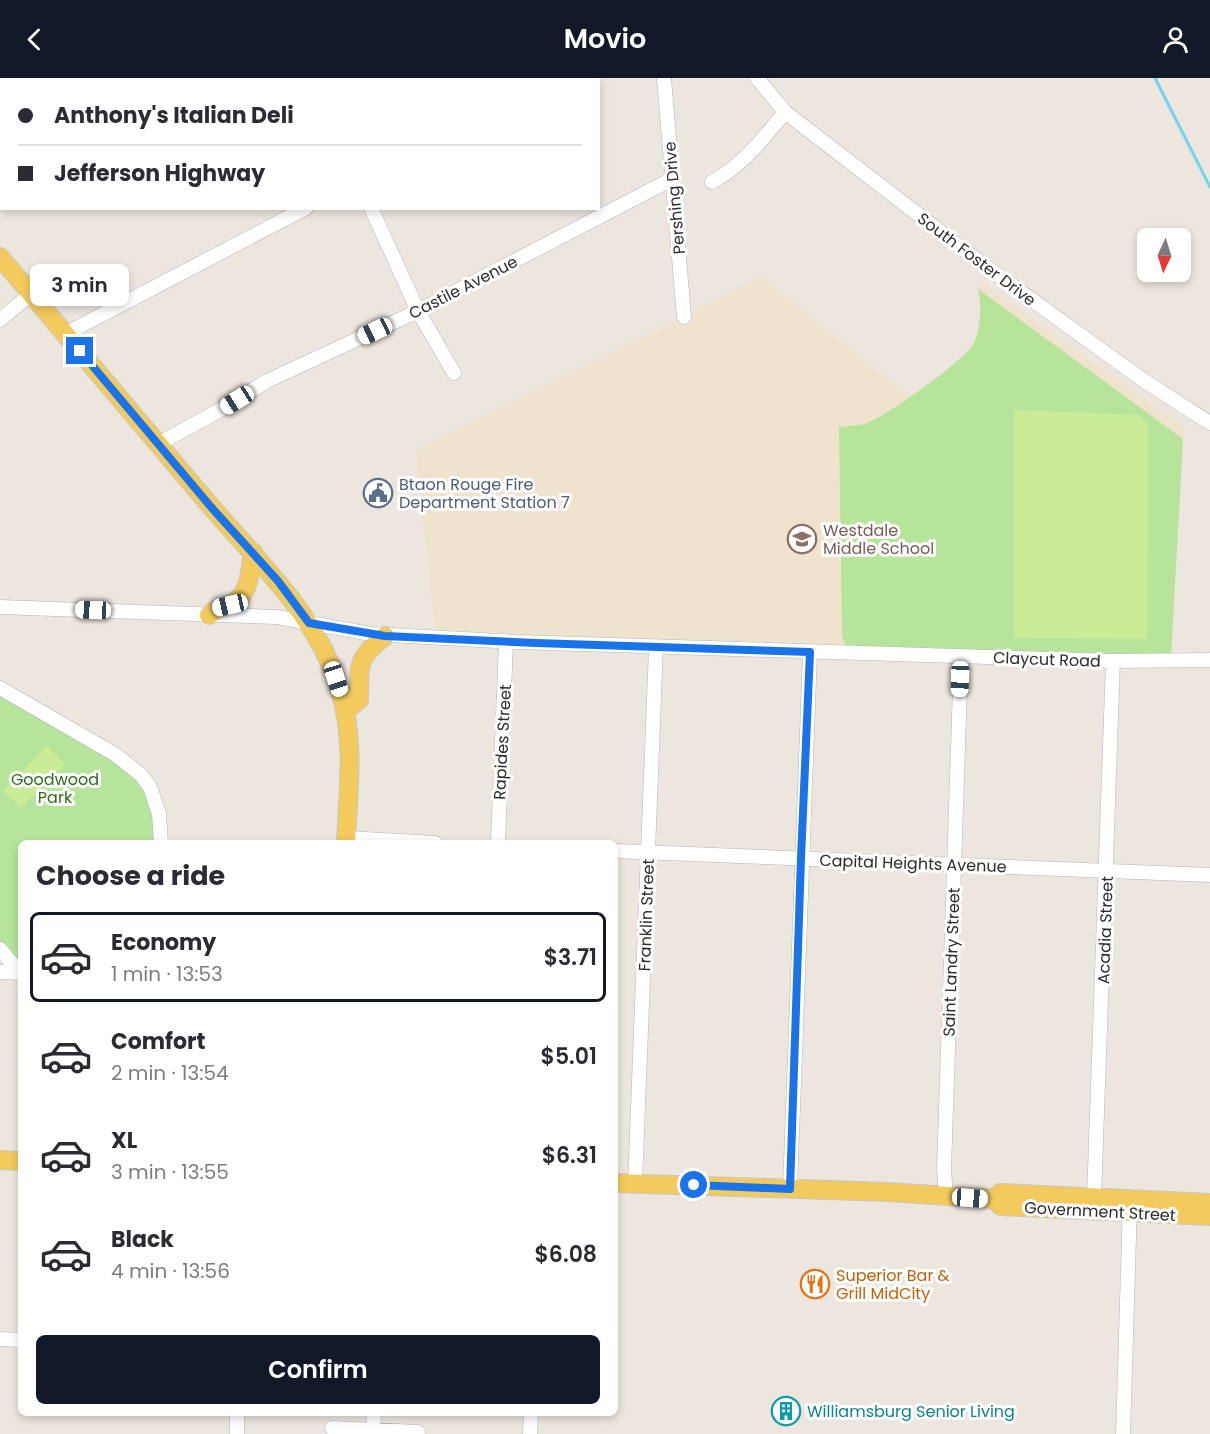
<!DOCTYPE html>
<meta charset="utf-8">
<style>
body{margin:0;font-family:Poppins,sans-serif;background:#f2f2f3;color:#2b2b33;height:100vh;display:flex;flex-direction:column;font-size:22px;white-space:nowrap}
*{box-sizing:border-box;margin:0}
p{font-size:20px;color:#7c7c81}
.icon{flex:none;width:33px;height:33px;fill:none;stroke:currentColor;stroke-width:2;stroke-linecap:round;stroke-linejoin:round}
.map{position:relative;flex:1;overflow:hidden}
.side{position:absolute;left:18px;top:762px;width:600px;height:576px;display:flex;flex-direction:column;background:#fff;border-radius:9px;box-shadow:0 3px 9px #0003}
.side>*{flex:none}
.banner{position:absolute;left:0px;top:0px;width:600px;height:132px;box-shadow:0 3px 9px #0003;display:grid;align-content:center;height:132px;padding:0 18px;background:#fff}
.needle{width:39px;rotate:184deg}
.tools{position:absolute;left:1137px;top:150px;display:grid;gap:12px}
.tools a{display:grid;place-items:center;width:54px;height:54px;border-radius:9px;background:#fff;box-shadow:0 3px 9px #0003;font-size:30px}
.end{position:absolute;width:27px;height:27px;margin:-14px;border:8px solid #1a73e8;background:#fff;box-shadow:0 0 0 3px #fff}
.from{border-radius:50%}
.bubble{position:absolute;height:42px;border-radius:9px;background:#fff;box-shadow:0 3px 9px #0003;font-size:20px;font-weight:600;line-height:42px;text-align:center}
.car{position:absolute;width:18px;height:36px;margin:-18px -9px;border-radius:8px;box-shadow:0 0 4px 2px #0007;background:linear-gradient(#fff 24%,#345 0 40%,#fff 0 76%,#345 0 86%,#fff 0)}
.banner b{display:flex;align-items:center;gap:21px;height:57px;font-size:22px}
.banner b+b{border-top:2px solid #e1e1e2}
.banner i{width:15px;height:15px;background:#2b2b33}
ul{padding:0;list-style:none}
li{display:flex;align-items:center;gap:18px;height:90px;margin:0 12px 9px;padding:0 6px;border:3px solid transparent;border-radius:9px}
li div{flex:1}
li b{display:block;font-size:22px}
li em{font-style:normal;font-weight:600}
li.on{border-color:#111827}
li>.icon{width:54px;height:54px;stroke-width:1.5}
h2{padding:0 18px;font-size:27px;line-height:72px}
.button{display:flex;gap:12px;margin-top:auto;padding:12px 18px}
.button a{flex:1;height:69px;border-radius:9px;background:#111827;color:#fff;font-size:24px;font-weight:600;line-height:69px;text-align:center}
header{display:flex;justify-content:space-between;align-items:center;height:78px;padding:0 18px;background:#111827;color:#fff;font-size:27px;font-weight:600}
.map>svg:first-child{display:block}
.education{fill:#efe3cd}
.green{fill:#b6e49a}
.pitch{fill:#caec96}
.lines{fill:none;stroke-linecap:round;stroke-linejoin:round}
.stream{stroke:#70d3f0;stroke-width:3}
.minor-casing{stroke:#b2b5bf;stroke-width:15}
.major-casing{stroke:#c8c8c8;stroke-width:20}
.minor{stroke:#fff;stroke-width:14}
.major{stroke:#f2ca5e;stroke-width:18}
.route{stroke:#1a73e8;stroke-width:8}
.labels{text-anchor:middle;stroke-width:6;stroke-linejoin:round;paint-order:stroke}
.street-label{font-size:16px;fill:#2c2c2c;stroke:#fff}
.service-label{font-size:16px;fill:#4e5e75;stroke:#fff;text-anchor:start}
.education-label{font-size:16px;fill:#785e54;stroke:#fff;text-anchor:start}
.park-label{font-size:16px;fill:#2e6b1a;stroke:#fff}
.food-label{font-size:16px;fill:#c56008;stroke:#fff;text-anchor:start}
.culture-label{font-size:16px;fill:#0d838f;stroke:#fff;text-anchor:start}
</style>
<header><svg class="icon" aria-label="back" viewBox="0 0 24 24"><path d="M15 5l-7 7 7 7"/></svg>Movio<svg class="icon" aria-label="person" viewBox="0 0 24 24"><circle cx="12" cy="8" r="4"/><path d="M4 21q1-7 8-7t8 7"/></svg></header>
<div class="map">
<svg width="1210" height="1356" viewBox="0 0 1210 1356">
<rect width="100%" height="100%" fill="#ede6de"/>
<path class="education" d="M 761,198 L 909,318 L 930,305 L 965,276 L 973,267 L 979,245 L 981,224 L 978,211 L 983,205 L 1184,349 L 1171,578 L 506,559 L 435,551 L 416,372 L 684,239 Z"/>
<path class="green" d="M 978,211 L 1183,361 L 1171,578 L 1091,577 L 847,569 L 842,559 L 839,349 C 848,348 859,348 867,345 C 885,339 967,281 974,265 C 981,248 982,228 978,211 Z
M 0,616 C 37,637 133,683 150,720 C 156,732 155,751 157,765 L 21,765 L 21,885 L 0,865 Z"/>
<path class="pitch" d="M 1014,332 L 1139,337 L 1148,346 L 1147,561 L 1014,560 Z
M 47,668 L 65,686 L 21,730 L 3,713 Z"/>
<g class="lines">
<path class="stream" d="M 1155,0 L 1210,109"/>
<g class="minor-casing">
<path id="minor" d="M 31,0 L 35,2
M 664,0 L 684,239
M 757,0 L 785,34 L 981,185 L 1143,302 L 1210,345
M 155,2 L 159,0
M 559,2 L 562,0
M 712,104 C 743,87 763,61 785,34
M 371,130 L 418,233 L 454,295
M 0,242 L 31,216
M 65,256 L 306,130
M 158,366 L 222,331 L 267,303 L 418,233 L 672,101
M 0,529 L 277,539 L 371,556 L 517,564 L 1113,583 L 1210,582
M 0,610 L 116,677 L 141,697 L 150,709 L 159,736 L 161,765
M 346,760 L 435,765
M 498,765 L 506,564
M 615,773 L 1210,797
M 0,871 L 20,895
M 0,894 L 21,895
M 635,1105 L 656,569
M 790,1111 L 810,574
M 946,1118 L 944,1091 L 961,579
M 1094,1120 L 1113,583
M 0,1261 L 21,1262
M 332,1350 L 418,1354
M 373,1352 L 374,1335
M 237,1356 L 237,1335
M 530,1356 L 531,1335
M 1123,1356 L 1130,1127"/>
</g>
<g class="major-casing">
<path id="major" d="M 0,179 C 69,261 139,343 208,425 C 259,485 319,538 341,616 C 355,665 348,715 346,765
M 209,537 C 217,530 222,530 231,526 C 250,518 250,492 253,474
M 345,633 L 359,622 C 360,586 355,582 385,558
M 0,1082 L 21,1083
M 615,1105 L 888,1114 L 993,1121 L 1001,1128 L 1210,1138
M 993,1121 L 1000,1115 L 1210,1125"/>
</g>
<use href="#minor" class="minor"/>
<use href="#major" class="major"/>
</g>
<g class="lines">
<path class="route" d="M 80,273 L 211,429 L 278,503 L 309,545 L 385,558 L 536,565 L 810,574 L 801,780 L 790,1111 L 694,1107"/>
</g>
<defs>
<g id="civic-ring" transform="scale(1.5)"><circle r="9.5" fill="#fff" stroke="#5c6f8a" stroke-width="1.5"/><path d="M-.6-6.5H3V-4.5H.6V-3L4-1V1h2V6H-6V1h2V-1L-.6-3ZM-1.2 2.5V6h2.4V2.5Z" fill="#5c6f8a"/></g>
<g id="school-ring" transform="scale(1.5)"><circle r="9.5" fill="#fff" stroke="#8d6e63" stroke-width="1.5"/><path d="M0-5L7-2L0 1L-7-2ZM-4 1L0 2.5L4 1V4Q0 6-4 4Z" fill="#8d6e63"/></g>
<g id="restaurant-ring" transform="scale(1.5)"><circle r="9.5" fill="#fff" stroke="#e8710a" stroke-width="1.5"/><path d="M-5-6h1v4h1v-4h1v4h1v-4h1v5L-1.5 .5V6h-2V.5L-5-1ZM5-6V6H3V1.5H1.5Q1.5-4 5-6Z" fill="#e8710a"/></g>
<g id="building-ring" transform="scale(1.5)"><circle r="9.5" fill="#fff" stroke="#0f9aa8" stroke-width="1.5"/><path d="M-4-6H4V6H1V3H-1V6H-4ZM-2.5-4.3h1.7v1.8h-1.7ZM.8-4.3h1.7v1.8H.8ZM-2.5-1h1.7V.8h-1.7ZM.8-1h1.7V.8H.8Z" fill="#0f9aa8"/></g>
</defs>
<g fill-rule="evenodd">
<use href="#civic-ring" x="378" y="415"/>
<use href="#school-ring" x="802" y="461"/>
<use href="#restaurant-ring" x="815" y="1206"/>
<use href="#building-ring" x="786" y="1333"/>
</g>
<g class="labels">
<g class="street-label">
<text transform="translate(674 120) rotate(-95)" y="6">Pershing Drive</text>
<text transform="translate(977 181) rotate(37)" y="6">South Foster Drive</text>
<text transform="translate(463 209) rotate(-27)" y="6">Castile Avenue</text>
<text transform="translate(1047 581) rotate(2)" y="6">Claycut Road</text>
<text transform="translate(502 664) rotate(-87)" y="6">Rapides Street</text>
<text transform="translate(913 785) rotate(2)" y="6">Capital Heights Avenue</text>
<text transform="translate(646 837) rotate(-88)" y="6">Franklin Street</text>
<text transform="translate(1105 852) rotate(-88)" y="6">Acadia Street</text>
<text transform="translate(951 884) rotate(-88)" y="6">Saint Landry Street</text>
<text transform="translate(1100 1133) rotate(3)" y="6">Government Street</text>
</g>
<g class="service-label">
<text x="399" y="412">Btaon Rouge Fire<tspan x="399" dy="18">Department Station 7</tspan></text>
</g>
<g class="education-label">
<text x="823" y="458">Westdale<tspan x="823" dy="18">Middle School</tspan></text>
</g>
<g class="park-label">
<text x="55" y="707">Goodwood<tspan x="55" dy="18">Park</tspan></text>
</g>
<g class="food-label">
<text x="836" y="1203">Superior Bar &amp;<tspan x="836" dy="18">Grill MidCity</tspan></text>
</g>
<g class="culture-label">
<text x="807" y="1339">Williamsburg Senior Living</text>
</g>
</g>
</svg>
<div class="tools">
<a><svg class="needle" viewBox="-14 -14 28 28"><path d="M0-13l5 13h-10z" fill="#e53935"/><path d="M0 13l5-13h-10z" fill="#7c7c81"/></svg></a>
</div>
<i class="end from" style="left:694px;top:1107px"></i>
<i class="end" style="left:80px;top:273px"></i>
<div class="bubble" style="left:30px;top:186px;width:99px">3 min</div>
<i class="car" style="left:375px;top:253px;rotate:245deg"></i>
<i class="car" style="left:237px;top:322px;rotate:238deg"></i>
<i class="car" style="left:230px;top:527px;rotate:257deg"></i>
<i class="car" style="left:93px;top:532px;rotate:272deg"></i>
<i class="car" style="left:336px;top:601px;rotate:162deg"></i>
<i class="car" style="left:960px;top:601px;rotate:182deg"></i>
<i class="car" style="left:970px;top:1120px;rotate:94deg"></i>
<div class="banner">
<b><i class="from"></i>Anthony's Italian Deli</b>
<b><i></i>Jefferson Highway</b>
</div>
<section class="side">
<h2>Choose a ride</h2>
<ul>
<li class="on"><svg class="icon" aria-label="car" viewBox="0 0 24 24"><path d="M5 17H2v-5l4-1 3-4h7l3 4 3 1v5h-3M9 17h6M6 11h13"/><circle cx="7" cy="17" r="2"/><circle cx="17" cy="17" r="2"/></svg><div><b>Economy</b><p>1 min · 13:53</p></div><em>$3.71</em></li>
<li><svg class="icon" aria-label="car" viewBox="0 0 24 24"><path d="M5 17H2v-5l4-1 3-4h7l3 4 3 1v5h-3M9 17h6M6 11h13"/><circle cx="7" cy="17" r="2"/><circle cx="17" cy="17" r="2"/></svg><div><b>Comfort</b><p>2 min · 13:54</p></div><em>$5.01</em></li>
<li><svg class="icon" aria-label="car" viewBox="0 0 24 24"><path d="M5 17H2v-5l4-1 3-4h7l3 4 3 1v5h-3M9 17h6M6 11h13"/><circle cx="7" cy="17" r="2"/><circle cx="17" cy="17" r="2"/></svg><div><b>XL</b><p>3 min · 13:55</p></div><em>$6.31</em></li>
<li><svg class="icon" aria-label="car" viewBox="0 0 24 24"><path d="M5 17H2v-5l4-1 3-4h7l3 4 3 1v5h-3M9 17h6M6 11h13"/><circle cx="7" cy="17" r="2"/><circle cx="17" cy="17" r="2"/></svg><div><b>Black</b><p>4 min · 13:56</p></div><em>$6.08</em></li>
</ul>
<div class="button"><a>Confirm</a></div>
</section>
</div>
